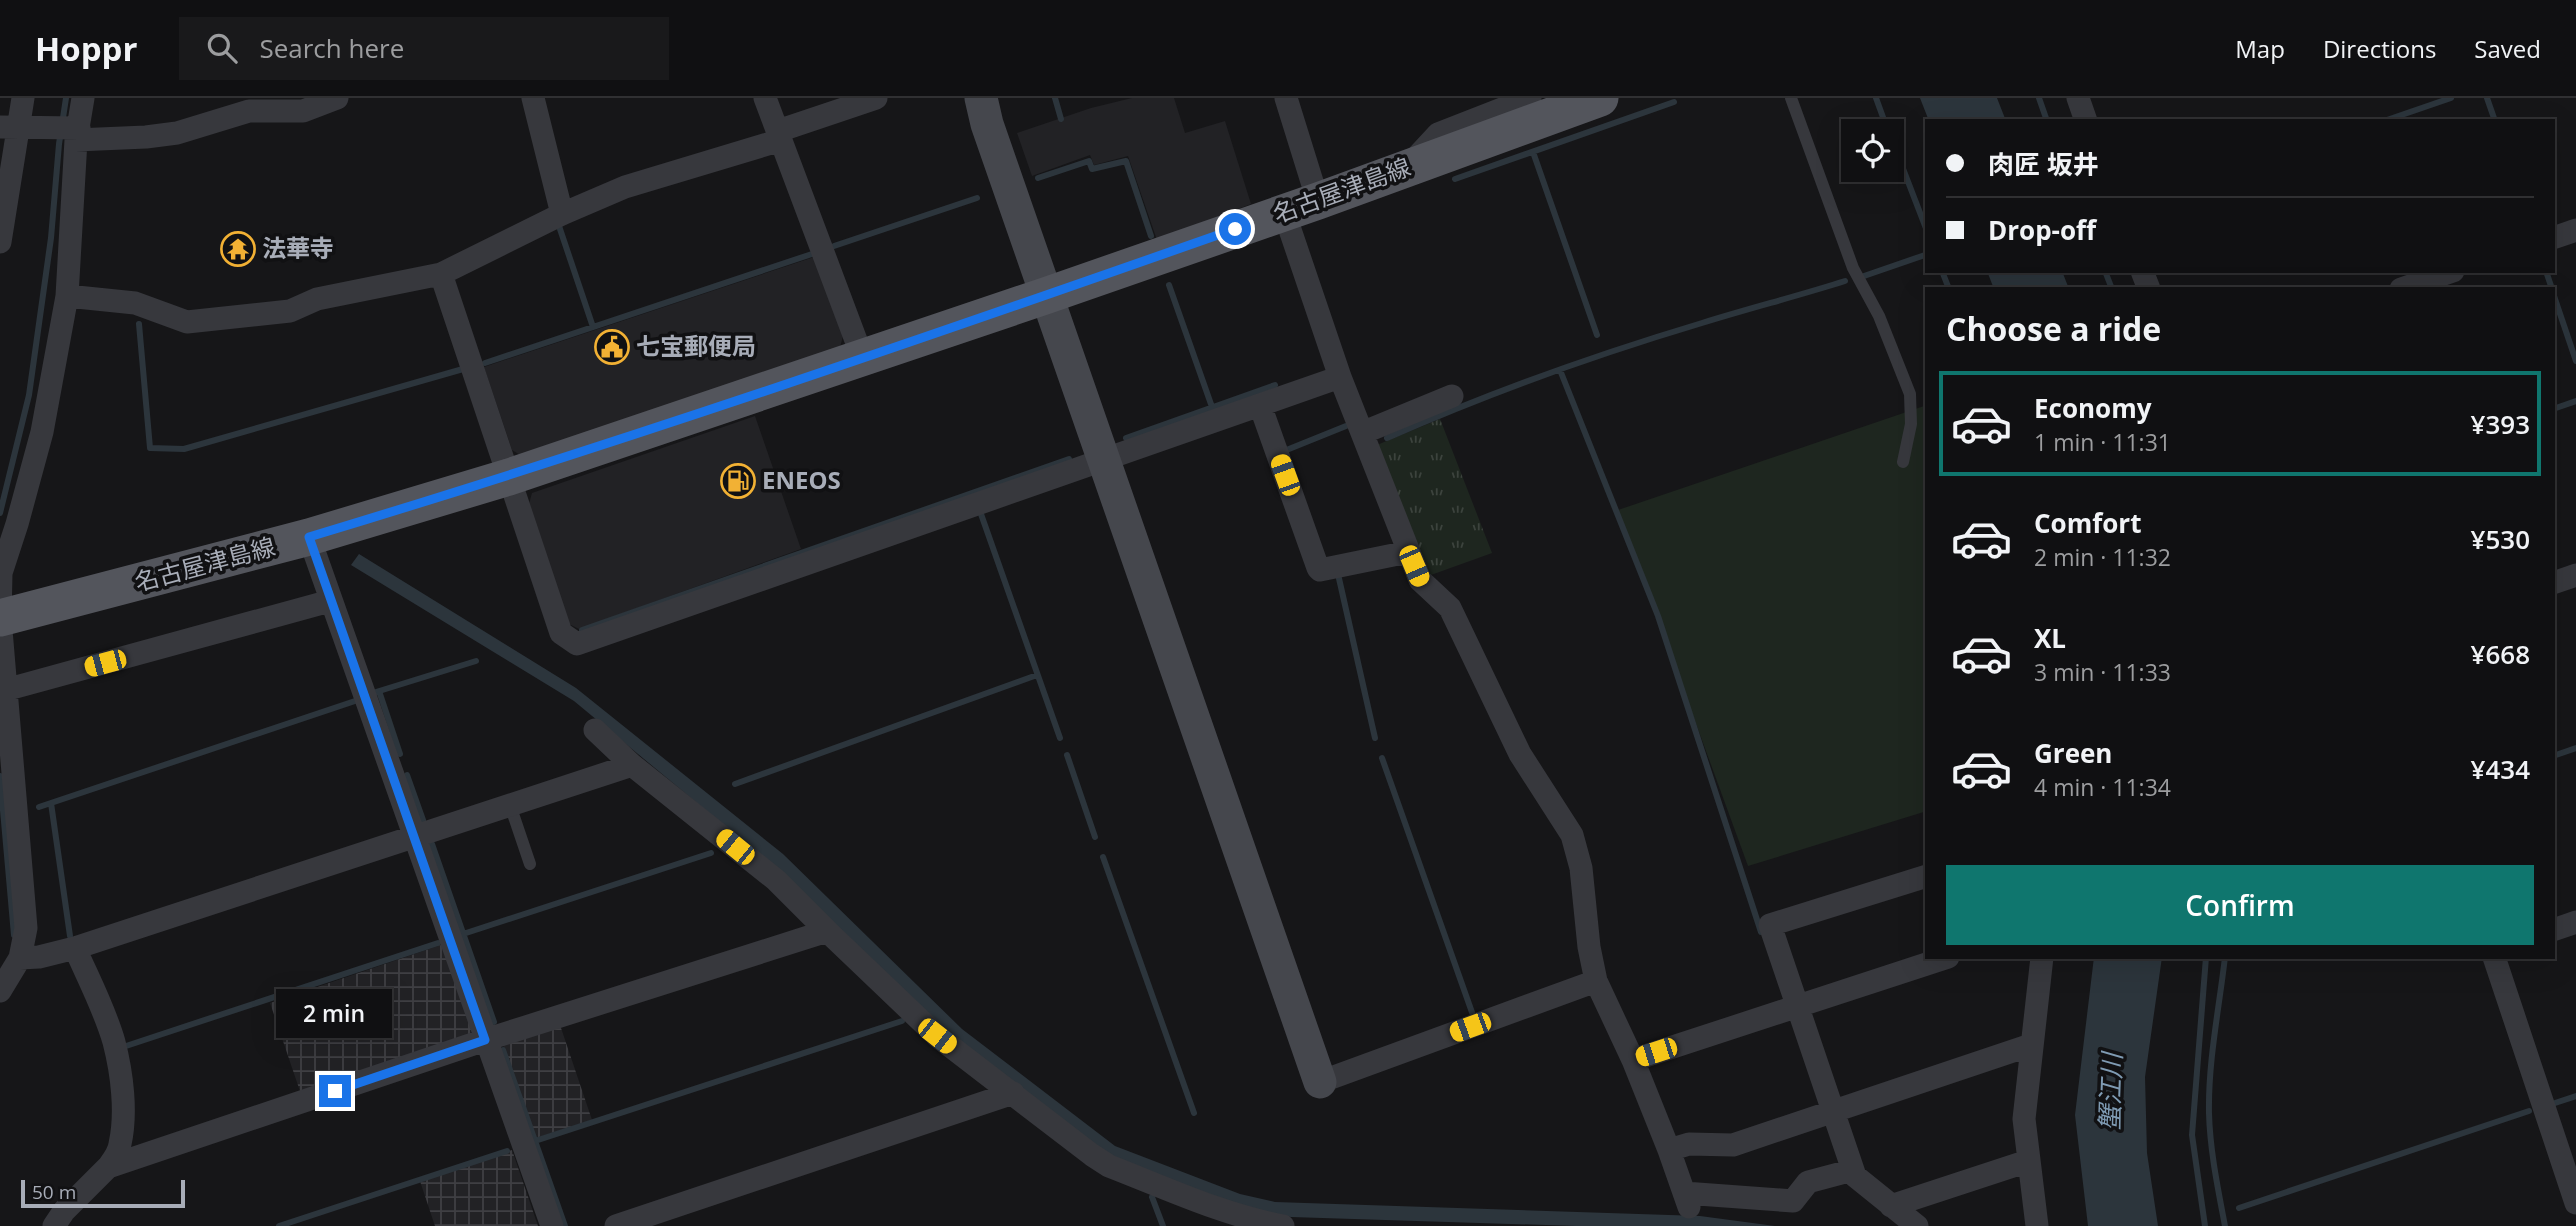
<!DOCTYPE html>
<meta charset="utf-8">
<style>
body{margin:0;font-family:"Open Sans","Noto Sans JP",sans-serif;background:#19191b;color:#f1f3f6;height:100vh;display:flex;flex-direction:column;font-size:26px;white-space:nowrap}
*{box-sizing:border-box;margin:0}
p{font-size:23px;color:#9c9d9f}
.icon{flex:none;width:38px;height:38px;fill:none;stroke:currentColor;stroke-width:2;stroke-linecap:round;stroke-linejoin:round}
.map{position:relative;flex:1;overflow:hidden}
.details{position:absolute;left:1925px;top:189px;width:630px;height:672px;display:flex;flex-direction:column;background:#101012;border-radius:0px;box-shadow:0 7px 28px #0002,0 0 0 2px #303032}
.details>*{flex:none}
.hud{position:absolute;left:1925px;top:21px;width:630px;height:154px;border-radius:0px;box-shadow:0 7px 28px #0002,0 0 0 2px #303032;display:grid;align-content:center;height:154px;padding:0 21px;background:#101012}
.buttons{position:absolute;left:1841px;top:21px;display:grid;gap:14px}
.buttons a{display:grid;place-items:center;width:63px;height:63px;border-radius:0px;background:#101012;box-shadow:0 7px 28px #0002,0 0 0 2px #303032;font-size:35px}
.scale{position:absolute;left:21px;bottom:18px;width:164px;box-sizing:border-box;padding-left:7px;border:4px solid #a8adb8;border-top:0;font-size:19px;line-height:24px;white-space:nowrap;color:#a8adb8;-webkit-text-stroke:5px #111113;paint-order:stroke}
.end{position:absolute;width:32px;height:32px;margin:-16px;border:9px solid #1a73e8;background:#fff;box-shadow:0 0 0 4px #fff}
.from{border-radius:50%}
.bubble{position:absolute;height:49px;border-radius:0px;background:#101012;box-shadow:0 7px 28px #0002,0 0 0 2px #303032;font-size:23px;font-weight:600;line-height:49px;text-align:center}
.car{position:absolute;width:21px;height:42px;margin:-21px -10px;border-radius:9px;box-shadow:0 0 5px 2px #0007;background:linear-gradient(#f5c518 24%,#345 0 40%,#f5c518 0 76%,#345 0 86%,#f5c518 0)}
.hud b{display:flex;align-items:center;gap:24px;height:66px;font-size:26px}
.hud b+b{border-top:2px solid #303032}
.hud i{width:18px;height:18px;background:#f1f3f6}
ul{padding:0;list-style:none}
li{display:flex;align-items:center;gap:21px;height:105px;margin:0 14px 10px;padding:0 7px;border:4px solid transparent;border-radius:0px}
li div{flex:1}
li b{display:block;font-size:26px}
li em{font-style:normal;font-weight:600}
li.on{border-color:#0f766e}
li>.icon{width:63px;height:63px;stroke-width:1.5}
h2{padding:0 21px;font-size:32px;line-height:84px}
.primary-button{display:flex;gap:14px;margin-top:auto;padding:14px 21px}
.primary-button a{flex:1;height:80px;border-radius:0px;background:#0f766e;color:#fff;font-size:28px;font-weight:600;line-height:80px;text-align:center}
header{display:flex;align-items:center;gap:42px;box-sizing:border-box;height:98px;padding:0 35px;background:#101012;border-bottom:2px solid #303032}
header strong{font-size:33px}
nav{display:flex;gap:38px;margin-inline-start:auto;font-size:24px}
.search{width:490px;height:63px;background:#19191b;display:flex;align-items:center;gap:18px;box-sizing:border-box;padding:0 24px;border-radius:0px;color:#9c9d9f;font-size:26px}
.map>svg:first-child{display:block}
.built{fill:#222225}
.industrial{fill:url(#industrial-grid)}
.grass{fill:#1e261f}
.park{fill:url(#park-tufts)}
.water{fill:#2c353c}
.lines{fill:none;stroke-linecap:round;stroke-linejoin:round}
.stream{stroke:#2c353c;stroke-width:6}
.lane{stroke:#37383d;stroke-width:12}
.street{stroke:#37383d;stroke-width:23}
.secondary{stroke:#45474d;stroke-width:33}
.primary{stroke:#53555c;stroke-width:37}
.route{stroke:#1a73e8;stroke-width:9}
.labels{text-anchor:middle;stroke-width:7;stroke-linejoin:round;paint-order:stroke}
.street-label{font-size:24px;fill:#a8adb8;stroke:#111113}
.poi-label{font-size:24px;font-weight:bold;fill:#a8adb8;stroke:#111113;text-anchor:start}
.water-label{font-size:26px;font-style:italic;fill:#7f9bb3;stroke:#111113}
</style>
<header>
<strong>Hoppr</strong>
<div class="search"><svg class="icon" aria-label="search" viewBox="0 0 24 24"><circle cx="10" cy="10" r="6"/><path d="M15 15l6 6"/></svg>Search here</div>
<nav><a>Map</a><a>Directions</a><a>Saved</a></nav>
</header>
<div class="map">
<svg width="2576" height="1128" viewBox="0 0 2576 1128">
<defs>
<pattern id="industrial-grid" width="8" height="8" patternUnits="userSpaceOnUse" patternTransform="scale(1.75)"><rect width="8" height="8" fill="#222225"/><path d="M0 4h8M4 0v8" fill="none" stroke="#3f3f43"/></pattern>
<pattern id="park-tufts" width="24" height="20" patternUnits="userSpaceOnUse" patternTransform="scale(1.75)"><rect width="24" height="20" fill="#1e261f"/><path d="M3 7l-1-3M5 7V3M7 7l1-3M15 17l-1-3M17 17v-4M19 17l1-3" fill="none" stroke="#3c433d"/></pattern>
</defs>
<rect width="100%" height="100%" fill="#161618"/>
<path class="built" d="M 1132,0 L 1174,0 L 1185,35 L 1225,23 L 1251,106 L 1157,142 L 1128,58 L 1094,67 L 1090,57 L 1032,78 L 1017,35 L 1091,10 Z
M 817,158 L 845,231 L 840,249 L 522,358 L 512,352 L 484,269 Z
M 755,318 L 801,451 L 579,531 L 569,526 L 529,406 L 532,395 Z"/>
<path class="industrial" d="M 444,846 L 474,930 L 468,940 L 301,996 L 270,905 Z
M 560,927 L 592,1022 L 536,1040 L 503,947 Z
M 512,1052 L 538,1128 L 435,1128 L 420,1083 Z"/>
<path class="grass" d="M 1927,307 L 1927,713 L 1748,768 L 1618,412 Z"/>
<path class="park" d="M 1440,321 L 1492,455 L 1428,478 L 1377,347 Z"/>
<path class="water" d="M 1920,0 L 1997,0 L 2006,23 L 1929,23 Z
M 1987,173 L 2062,173 L 2069,191 L 1994,191 Z
M 359,456 L 576,590 L 783,756 L 962,931 L 1115,1048 L 1240,1096 L 1275,1104 L 1700,1118 L 1775,1128 L 1576,1128 L 1291,1119 L 1256,1113 L 1110,1060 L 947,935 L 784,777 L 574,603 L 351,467 Z
M 2094,859 L 2162,859 L 2145,979 L 2147,1055 L 2158,1128 L 2088,1128 L 2075,1017 Z"/>
<g class="lines">
<path class="stream" d="M 1055,0 L 1061,21
M 1876,0 L 1888,33
M 2039,0 L 2047,23
M 2487,0 L 2495,23
M 2384,23 L 2451,0
M 1892,42 L 1927,133
M 1533,54 L 1597,237
M 1038,80 L 1089,63 L 1092,71 L 1126,63 L 1151,138
M 1455,81 L 1674,4
M 559,128 L 593,229
M 834,148 L 977,100
M 1942,173 L 1949,191
M 2105,173 L 2112,191
M 2546,173 L 2552,191
M 1864,178 L 1925,157
M 1169,187 L 1212,309
M 2553,195 L 2576,263
M 139,226 L 150,350 L 184,351 L 463,271
M 485,265 L 812,156
M 1560,272 L 1658,518 L 1761,834
M 2553,311 L 2576,303
M 1126,340 L 1275,287
M 1387,340 C 1489,295 1595,257 1702,225 C 1750,210 1798,198 1845,183
M 1284,353 L 1346,328
M 0,415 L 29,297 L 51,140 L 59,46 L 66,0
M 981,416 L 1060,640
M 1338,476 L 1375,640
M 582,532 L 1069,361
M 379,593 L 400,656
M 376,594 L 476,563
M 1067,657 L 1095,739
M 2553,658 L 2576,650
M 1382,660 L 1474,920
M 407,677 L 423,722
M 0,678 L 14,837
M 735,686 L 1037,577
M 51,705 L 70,838
M 39,709 L 355,603
M 432,746 L 494,924
M 1103,759 L 1194,1015
M 463,836 L 711,755
M 126,948 L 438,845
M 503,952 L 565,1128
M 2555,1005 L 2576,998
M 535,1043 L 902,923
M 1152,1099 L 1163,1128
M 2239,1110 L 2529,1013
M 279,1128 L 507,1053
M 2205,1128 L 2192,1037 L 2206,859
M 2225,1128 C 2218,1091 2210,1053 2209,1015 C 2208,964 2219,911 2225,859"/>
<path class="lane" d="M 1791,0 L 1853,170 L 1879,218 L 1910,296 L 1911,326 L 1903,364
M 510,707 L 530,766"/>
<path class="street" d="M 533,0 L 562,116
M 765,0 L 863,261
M 1286,0 L 1318,103
M 2078,0 L 2086,23
M 0,29 L 79,30
M 778,33 L 876,0
M 76,42 L 146,39 L 177,35 L 249,13 L 303,13 L 337,0
M 1412,64 L 1438,36 L 1530,0
M 1284,114 L 1340,279 L 1420,482 L 1450,510 L 1520,656 L 1572,737 L 1581,770 L 1589,849 L 1596,883 L 1633,962 L 1669,1052 L 1689,1109
M 2553,140 L 2576,132
M 0,144 L 23,0
M 2142,173 L 2149,191
M 441,176 L 561,535 L 577,546 L 1340,279
M 2401,191 L 2453,173
M 67,198 L 135,205 L 187,224 L 290,213 L 317,201 L 441,176 L 562,116 L 625,89 L 781,42
M 1260,307 L 1318,470 L 1320,472 L 1408,454
M 1362,335 L 1452,298
M 309,439 L 552,1128
M 2553,485 L 2576,477
M 5,592 L 330,503
M 595,632 L 632,667
M 2553,832 L 2576,824
M 75,850 C 88,880 105,912 114,944 C 122,975 127,1015 120,1046 C 119,1055 113,1062 108,1069
M 2494,859 L 2576,1105
M 20,860 L 39,859 L 75,850 L 632,667 L 776,782 L 827,833 L 937,938 L 1092,1057 L 1109,1068 C 1166,1090 1223,1117 1283,1128
M 0,893 L 20,860 L 26,830 L 0,520 L 1,475 L 17,426 L 42,334 L 67,198 L 76,42 L 83,0
M 1633,962 L 1948,859
M 1320,984 L 1596,883
M 1669,1052 L 1689,1046 L 1733,1047 L 2031,947
M 1684,1095 L 1793,1103 L 1808,1084 L 1853,1072
M 1891,1108 L 2028,1063
M 54,1128 L 64,1113 L 108,1069 L 485,942 L 827,833
M 616,1128 L 1013,995
M 1917,1128 L 1855,1078 L 1770,827 L 1927,778
M 2037,1128 L 2024,1021 L 2042,859"/>
<path class="secondary" d="M 981,0 L 987,26 L 1320,984"/>
<path class="primary" d="M 0,520 L 309,439 L 509,379 L 1045,198 L 1318,103 L 1600,0"/>
</g>
<g class="lines">
<path class="route" d="M 335,993 L 485,942 L 309,439 C 621,345 928,239 1235,131"/>
</g>
<defs>
<g id="temple-ring" transform="scale(1.75)"><circle r="9.5" fill="#111113" stroke="#f2b134" stroke-width="1.5"/><path d="M0-6L5-2H3V0L6.5 2.5H4V6H1.5V3h-3V6H-4V2.5H-6.5L-3 0V-2H-5Z" fill="#f2b134"/></g>
<g id="civic-ring" transform="scale(1.75)"><circle r="9.5" fill="#111113" stroke="#f2b134" stroke-width="1.5"/><path d="M-.6-6.5H3V-4.5H.6V-3L4-1V1h2V6H-6V1h2V-1L-.6-3ZM-1.2 2.5V6h2.4V2.5Z" fill="#f2b134"/></g>
<g id="fuel-ring" transform="scale(1.75)"><circle r="9.5" fill="#111113" stroke="#f2b134" stroke-width="1.5"/><path d="M-5.5-6h7V0h2V4h1.3V-2.5L3-4.5l.8-.8L6-3V5H2.5V1h-1V6h-7ZM-4.2-4.7v3.2H.2V-4.7Z" fill="#f2b134"/></g>
</defs>
<g fill-rule="evenodd">
<use href="#temple-ring" x="238" y="151"/>
<use href="#civic-ring" x="612" y="249"/>
<use href="#fuel-ring" x="738" y="383"/>
</g>
<g class="labels">
<g class="street-label">
<text transform="translate(1342 93) rotate(-20)" y="8">名古屋津島線</text>
<text transform="translate(205 467) rotate(-15)" y="8">名古屋津島線</text>
</g>
<g class="poi-label">
<text x="262" y="159">法華寺</text>
<text x="636" y="257">七宝郵便局</text>
<text x="762" y="391">ENEOS</text>
</g>
<g class="water-label">
<text transform="translate(2111 994) rotate(-88)" y="9">蟹江川</text>
</g>
</g>
</svg>
<div class="buttons">
<a><svg class="icon" aria-label="locate" viewBox="0 0 24 24"><circle cx="12" cy="12" r="6"/><path d="M12 2v4M12 18v4M2 12h4M18 12h4"/></svg></a>
</div>
<div class="scale">50 m</div>
<i class="end from" style="left:1235px;top:131px"></i>
<i class="end" style="left:335px;top:993px"></i>
<div class="bubble" style="left:276px;top:891px;width:116px">2 min</div>
<i class="car" style="left:1285px;top:377px;rotate:340deg"></i>
<i class="car" style="left:1414px;top:468px;rotate:157deg"></i>
<i class="car" style="left:105px;top:565px;rotate:255deg"></i>
<i class="car" style="left:735px;top:749px;rotate:309deg"></i>
<i class="car" style="left:1470px;top:929px;rotate:250deg"></i>
<i class="car" style="left:937px;top:938px;rotate:128deg"></i>
<i class="car" style="left:1656px;top:954px;rotate:252deg"></i>
<div class="hud">
<b><i class="from"></i>肉匠 坂井</b>
<b><i></i>Drop-off</b>
</div>
<section class="details">
<h2>Choose a ride</h2>
<ul>
<li class="on"><svg class="icon" aria-label="car" viewBox="0 0 24 24"><path d="M5 17H2v-5l4-1 3-4h7l3 4 3 1v5h-3M9 17h6M6 11h13"/><circle cx="7" cy="17" r="2"/><circle cx="17" cy="17" r="2"/></svg><div><b>Economy</b><p>1 min · 11:31</p></div><em>¥393</em></li>
<li><svg class="icon" aria-label="car" viewBox="0 0 24 24"><path d="M5 17H2v-5l4-1 3-4h7l3 4 3 1v5h-3M9 17h6M6 11h13"/><circle cx="7" cy="17" r="2"/><circle cx="17" cy="17" r="2"/></svg><div><b>Comfort</b><p>2 min · 11:32</p></div><em>¥530</em></li>
<li><svg class="icon" aria-label="car" viewBox="0 0 24 24"><path d="M5 17H2v-5l4-1 3-4h7l3 4 3 1v5h-3M9 17h6M6 11h13"/><circle cx="7" cy="17" r="2"/><circle cx="17" cy="17" r="2"/></svg><div><b>XL</b><p>3 min · 11:33</p></div><em>¥668</em></li>
<li><svg class="icon" aria-label="car" viewBox="0 0 24 24"><path d="M5 17H2v-5l4-1 3-4h7l3 4 3 1v5h-3M9 17h6M6 11h13"/><circle cx="7" cy="17" r="2"/><circle cx="17" cy="17" r="2"/></svg><div><b>Green</b><p>4 min · 11:34</p></div><em>¥434</em></li>
</ul>
<div class="primary-button"><a>Confirm</a></div>
</section>
</div>
